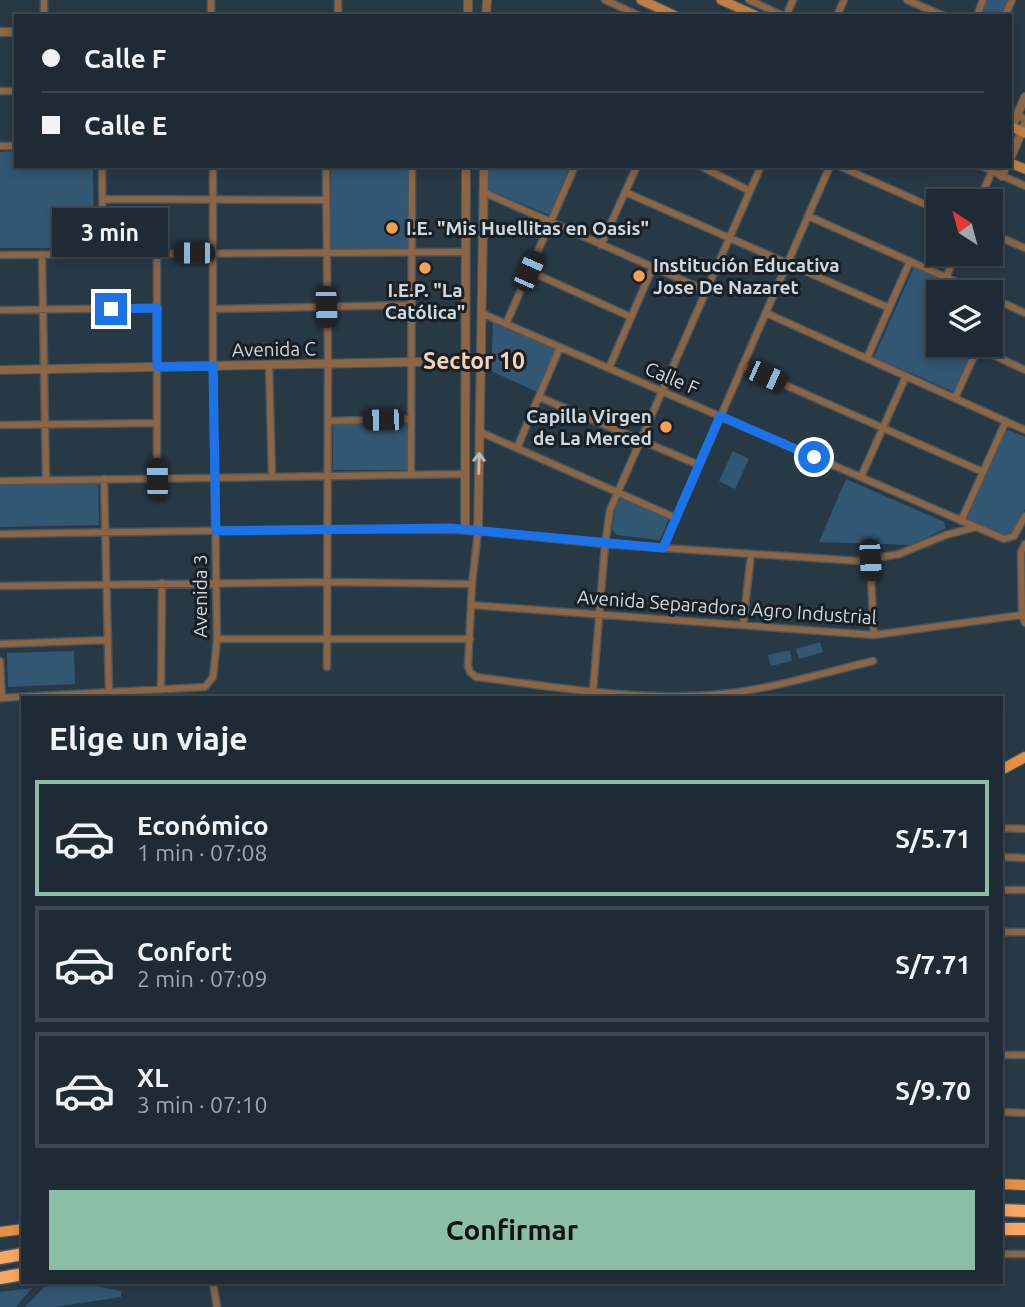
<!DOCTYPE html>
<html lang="es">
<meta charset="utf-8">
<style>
body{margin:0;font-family:Ubuntu,sans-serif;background:#26333c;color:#f1f3f6;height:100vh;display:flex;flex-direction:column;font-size:26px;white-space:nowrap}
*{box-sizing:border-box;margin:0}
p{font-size:23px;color:#a1a7ac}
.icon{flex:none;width:38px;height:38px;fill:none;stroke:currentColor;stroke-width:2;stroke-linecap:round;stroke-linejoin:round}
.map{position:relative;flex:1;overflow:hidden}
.details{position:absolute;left:21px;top:696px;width:982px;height:588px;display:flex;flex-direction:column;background:#1e2b34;border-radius:0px;box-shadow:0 4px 10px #0003,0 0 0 2px #3c474f}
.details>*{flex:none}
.hud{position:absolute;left:14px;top:14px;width:998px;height:154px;border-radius:0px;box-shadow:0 4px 10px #0003,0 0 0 2px #3c474f;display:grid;align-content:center;height:154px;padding:0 28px;background:#1e2b34}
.needle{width:46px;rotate:324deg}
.fabs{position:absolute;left:926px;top:189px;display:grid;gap:14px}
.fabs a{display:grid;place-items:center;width:77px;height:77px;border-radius:0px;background:#1e2b34;box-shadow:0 4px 10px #0003,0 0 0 2px #3c474f;font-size:35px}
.end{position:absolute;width:32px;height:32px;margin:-16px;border:9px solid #1a73e8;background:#fff;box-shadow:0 0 0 4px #fff}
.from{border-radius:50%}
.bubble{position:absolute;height:49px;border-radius:0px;background:#1e2b34;box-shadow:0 4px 10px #0003,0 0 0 2px #3c474f;font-size:23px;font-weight:700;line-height:49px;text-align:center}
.car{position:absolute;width:21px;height:42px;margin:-21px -10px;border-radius:9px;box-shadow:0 0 5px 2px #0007;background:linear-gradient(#222 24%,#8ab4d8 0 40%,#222 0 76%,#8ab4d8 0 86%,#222 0)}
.hud b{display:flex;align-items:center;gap:24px;height:66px;font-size:26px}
.hud b+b{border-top:2px solid #3c474f}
.hud i{width:18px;height:18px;background:#f1f3f6}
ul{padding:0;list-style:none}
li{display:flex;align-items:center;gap:21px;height:116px;margin:0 14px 10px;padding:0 14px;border:4px solid #3c474f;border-radius:0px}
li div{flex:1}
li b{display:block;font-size:26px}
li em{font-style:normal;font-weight:700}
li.selected{border-color:#8abfa5}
li>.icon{width:63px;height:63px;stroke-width:1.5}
h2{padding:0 28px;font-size:32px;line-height:84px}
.primary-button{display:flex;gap:14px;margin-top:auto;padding:14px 28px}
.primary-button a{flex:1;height:80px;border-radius:0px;background:#8abfa5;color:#111;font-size:28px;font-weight:700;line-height:80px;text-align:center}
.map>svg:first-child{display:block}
.green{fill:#325773}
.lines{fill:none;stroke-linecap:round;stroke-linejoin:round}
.minor-casing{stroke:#465662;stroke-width:9}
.tertiary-casing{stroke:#465662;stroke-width:10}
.secondary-casing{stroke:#465662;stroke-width:11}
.primary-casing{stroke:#465662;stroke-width:12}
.motorway-casing{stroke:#465662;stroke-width:15}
.minor{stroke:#8e6543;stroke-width:6}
.tertiary{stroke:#8e6543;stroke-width:8}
.secondary{stroke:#be7e44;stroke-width:9}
.primary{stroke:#e39042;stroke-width:10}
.motorway{stroke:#f7a761;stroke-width:12}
.oneway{stroke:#bebbb9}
.route{stroke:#1a73e8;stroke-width:9}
.poi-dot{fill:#f9a04d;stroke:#181f25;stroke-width:2.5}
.labels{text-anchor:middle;stroke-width:6;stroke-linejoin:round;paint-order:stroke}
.poi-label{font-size:19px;font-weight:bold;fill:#ced8e0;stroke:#181f25;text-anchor:start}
.street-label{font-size:19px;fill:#ced8e0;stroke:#181f25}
.quarter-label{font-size:23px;font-weight:bold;fill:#f9d2b3;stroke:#181f25}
</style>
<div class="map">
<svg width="1025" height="1307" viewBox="0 0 1025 1307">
<rect width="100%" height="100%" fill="#283946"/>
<path class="green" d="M 987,0 L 1008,0 L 1001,16 L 980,16 Z
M 16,151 L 16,166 L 93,166 L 94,248 L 0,248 L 0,152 Z
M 331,166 L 408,166 L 408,248 L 331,249 Z
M 487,166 L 570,166 L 549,215 L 489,190 L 487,187 Z
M 914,267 L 973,292 L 938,292 L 938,345 L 974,345 L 954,392 L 874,357 Z
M 493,322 L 557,348 L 537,392 L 491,371 Z
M 333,424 L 407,424 L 407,470 L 333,470 Z
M 1009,430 L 1025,437 L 1025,509 L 1015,531 L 1003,535 L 965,519 L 1004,432 Z
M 733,451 L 749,459 L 735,489 L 719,481 Z
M 846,479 L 944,522 L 946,528 L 912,545 L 819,542 Z
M 98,482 L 99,525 L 0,527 L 0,484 Z
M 622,498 L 670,516 L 660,540 L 617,535 L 612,529 L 616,504 Z
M 820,642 L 823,652 L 799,659 L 796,649 Z
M 790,650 L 792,661 L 771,666 L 768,655 Z
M 74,651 L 75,684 L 8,687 L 7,653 Z
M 66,1283 L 83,1283 L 121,1291 L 121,1297 L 55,1307 L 25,1307 L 44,1287 Z
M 32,1288 L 16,1307 L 0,1307 L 0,1292 Z"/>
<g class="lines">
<g class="minor-casing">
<path id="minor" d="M 211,0 L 211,16
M 338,0 L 338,16
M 605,0 L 640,16
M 749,0 L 784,16
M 907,0 L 944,16
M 44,16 L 44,0
M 786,16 L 793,0
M 837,16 L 844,0
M 977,16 L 983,0
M 1005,16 L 1012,0
M 0,91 L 16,91
M 1010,112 L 1025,119
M 0,146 L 16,146
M 102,166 L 103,254
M 326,166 L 328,364 L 327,667
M 700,166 L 750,191
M 839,166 L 938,210
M 981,166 L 1025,186
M 483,192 L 707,291
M 625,192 L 889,308
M 103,199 L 326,200
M 979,201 L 992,171
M 808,216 L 979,292
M 990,233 L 1025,248
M 601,245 L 637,166
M 157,254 L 157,479
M 0,255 L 465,252
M 42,255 L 46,480
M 529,271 L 631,317
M 946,278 L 956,254
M 990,297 L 1025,313
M 213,309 L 411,305
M 0,310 L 157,308
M 481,313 L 1004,539 L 1014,536 L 1025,516
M 766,313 L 1025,430
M 990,320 L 999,301
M 506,324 L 575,166
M 978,348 L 1025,370
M 867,358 L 910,261
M 269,365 L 272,477
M 742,366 L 983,472
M 609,368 L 653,267
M 539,397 L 699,465
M 955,398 L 979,345
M 328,421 L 411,419
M 0,425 L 156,423
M 480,432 L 676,518
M 517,448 L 560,347
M 411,475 L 412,166
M 861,477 L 906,376
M 104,479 L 109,691
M 0,481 L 465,474
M 961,521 L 1006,421
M 0,534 L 328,529 L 465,530
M 1025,544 L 1021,552 L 1022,615 L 1025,623
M 663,548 L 830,166
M 870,560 L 874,635
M 0,586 L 328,582 L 472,584
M 471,605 L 874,635 L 1022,615
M 743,625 L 751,554
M 217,639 L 470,639
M 0,644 L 108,640
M 0,661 L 2,698
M 873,661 C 823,673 772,689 721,694 C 640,702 556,687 476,677 L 470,672 L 468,666 L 472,584 L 478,531 L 605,544 L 859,561 L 899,554 L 946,535 L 976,527
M 161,688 L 162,583
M 593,691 L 605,544 L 610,510 L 761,166
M 0,698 L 205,687 L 213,677 L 217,639 L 213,366 L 213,166
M 1001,828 L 1025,829
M 1001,857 L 1025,858
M 1001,890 L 1025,890
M 1001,932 L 1025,932
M 1001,1055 L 1025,1055
M 1001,1112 L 1025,1113
M 1001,1254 L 1025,1254
M 213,1283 L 217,1307"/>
</g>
<g class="tertiary-casing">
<path id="tertiary" d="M 468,16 L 468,0
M 486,16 L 487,0
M 0,32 L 16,32
M 1010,131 L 1025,97
M 1010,159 L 1025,124
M 466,166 L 465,530 L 478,531 L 484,166
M 992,171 L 994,166
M 1002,176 L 1006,166
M 0,370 L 465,361"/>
</g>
<g class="secondary-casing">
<path id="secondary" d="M 641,0 L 676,16
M 721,0 L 757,16
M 1010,126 L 1025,133
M 1010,163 L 1025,169"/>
</g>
<g class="primary-casing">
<path id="primary" d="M 1001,770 L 1025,757
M 1001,1184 L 1025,1185
M 0,1232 L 23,1229"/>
</g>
<g class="motorway-casing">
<path id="motorway" d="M 1001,1210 L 1025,1211
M 1001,1229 L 1025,1229
M 0,1258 L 23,1254
M 0,1278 L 23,1274"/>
</g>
<use href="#minor" class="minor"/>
<use href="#tertiary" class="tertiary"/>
<use href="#secondary" class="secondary"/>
<use href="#primary" class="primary"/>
<use href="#motorway" class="motorway"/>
</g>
<defs><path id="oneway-shaft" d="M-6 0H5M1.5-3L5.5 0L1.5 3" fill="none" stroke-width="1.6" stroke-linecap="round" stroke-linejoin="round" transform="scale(1.75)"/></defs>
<use class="oneway" href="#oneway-shaft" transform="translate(479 463) rotate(-89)"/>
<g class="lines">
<path class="route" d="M 111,309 L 157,308 L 157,367 L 213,366 L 216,531 L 450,528 L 663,548 L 720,416 L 814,457"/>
</g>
<g class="poi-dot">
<circle cx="392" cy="228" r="7"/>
<circle cx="425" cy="268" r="7"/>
<circle cx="639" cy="276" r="7"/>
<circle cx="666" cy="427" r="7"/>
</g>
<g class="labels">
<g class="poi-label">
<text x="406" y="235">I.E. "Mis Huellitas en Oasis"</text>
<text x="653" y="272">Institución Educativa<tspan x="653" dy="22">Jose De Nazaret</tspan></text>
<text x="425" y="297" text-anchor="middle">I.E.P. "La<tspan x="425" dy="22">Católica"</tspan></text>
<text x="652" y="423" text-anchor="end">Capilla Virgen<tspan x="652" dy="22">de La Merced</tspan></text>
</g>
<g class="street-label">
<text transform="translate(274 349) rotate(-1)" y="7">Avenida C</text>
<text transform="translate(672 378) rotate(23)" y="7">Calle F</text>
<text transform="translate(200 596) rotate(-90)" y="7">Avenida 3</text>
<text transform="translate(727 607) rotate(4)" y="7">Avenida Separadora Agro Industrial</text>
</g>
<g class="quarter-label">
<text x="474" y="369">Sector 10</text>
</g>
</g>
</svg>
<div class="fabs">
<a><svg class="needle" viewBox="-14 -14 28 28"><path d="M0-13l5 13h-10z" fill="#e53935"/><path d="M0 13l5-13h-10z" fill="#a1a7ac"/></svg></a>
<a><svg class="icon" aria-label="layers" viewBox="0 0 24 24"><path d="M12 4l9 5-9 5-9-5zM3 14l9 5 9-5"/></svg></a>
</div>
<i class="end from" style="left:814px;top:457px"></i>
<i class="end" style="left:111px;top:309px"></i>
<div class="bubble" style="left:52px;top:208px;width:116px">3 min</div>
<i class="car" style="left:194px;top:253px;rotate:270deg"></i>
<i class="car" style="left:529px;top:271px;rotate:24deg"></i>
<i class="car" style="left:326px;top:307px;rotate:178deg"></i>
<i class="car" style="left:766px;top:376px;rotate:114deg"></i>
<i class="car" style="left:383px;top:420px;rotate:269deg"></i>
<i class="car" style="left:157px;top:479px;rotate:359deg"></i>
<i class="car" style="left:870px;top:560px;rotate:177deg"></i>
<div class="hud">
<b><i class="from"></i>Calle F</b>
<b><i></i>Calle E</b>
</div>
<section class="details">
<h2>Elige un viaje</h2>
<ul>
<li class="selected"><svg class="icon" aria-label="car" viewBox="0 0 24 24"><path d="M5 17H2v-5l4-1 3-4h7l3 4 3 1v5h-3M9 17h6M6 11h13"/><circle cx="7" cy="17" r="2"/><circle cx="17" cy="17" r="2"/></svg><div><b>Económico</b><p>1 min · 07:08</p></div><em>S/5.71</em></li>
<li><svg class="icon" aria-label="car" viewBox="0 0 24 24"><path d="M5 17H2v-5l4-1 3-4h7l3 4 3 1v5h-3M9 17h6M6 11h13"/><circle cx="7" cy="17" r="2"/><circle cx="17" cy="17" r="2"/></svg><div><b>Confort</b><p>2 min · 07:09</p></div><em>S/7.71</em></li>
<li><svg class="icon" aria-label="car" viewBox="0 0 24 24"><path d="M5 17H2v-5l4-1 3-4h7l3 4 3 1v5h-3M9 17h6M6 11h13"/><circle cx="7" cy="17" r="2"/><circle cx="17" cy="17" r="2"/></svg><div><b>XL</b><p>3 min · 07:10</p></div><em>S/9.70</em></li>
</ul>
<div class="primary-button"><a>Confirmar</a></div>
</section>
</div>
